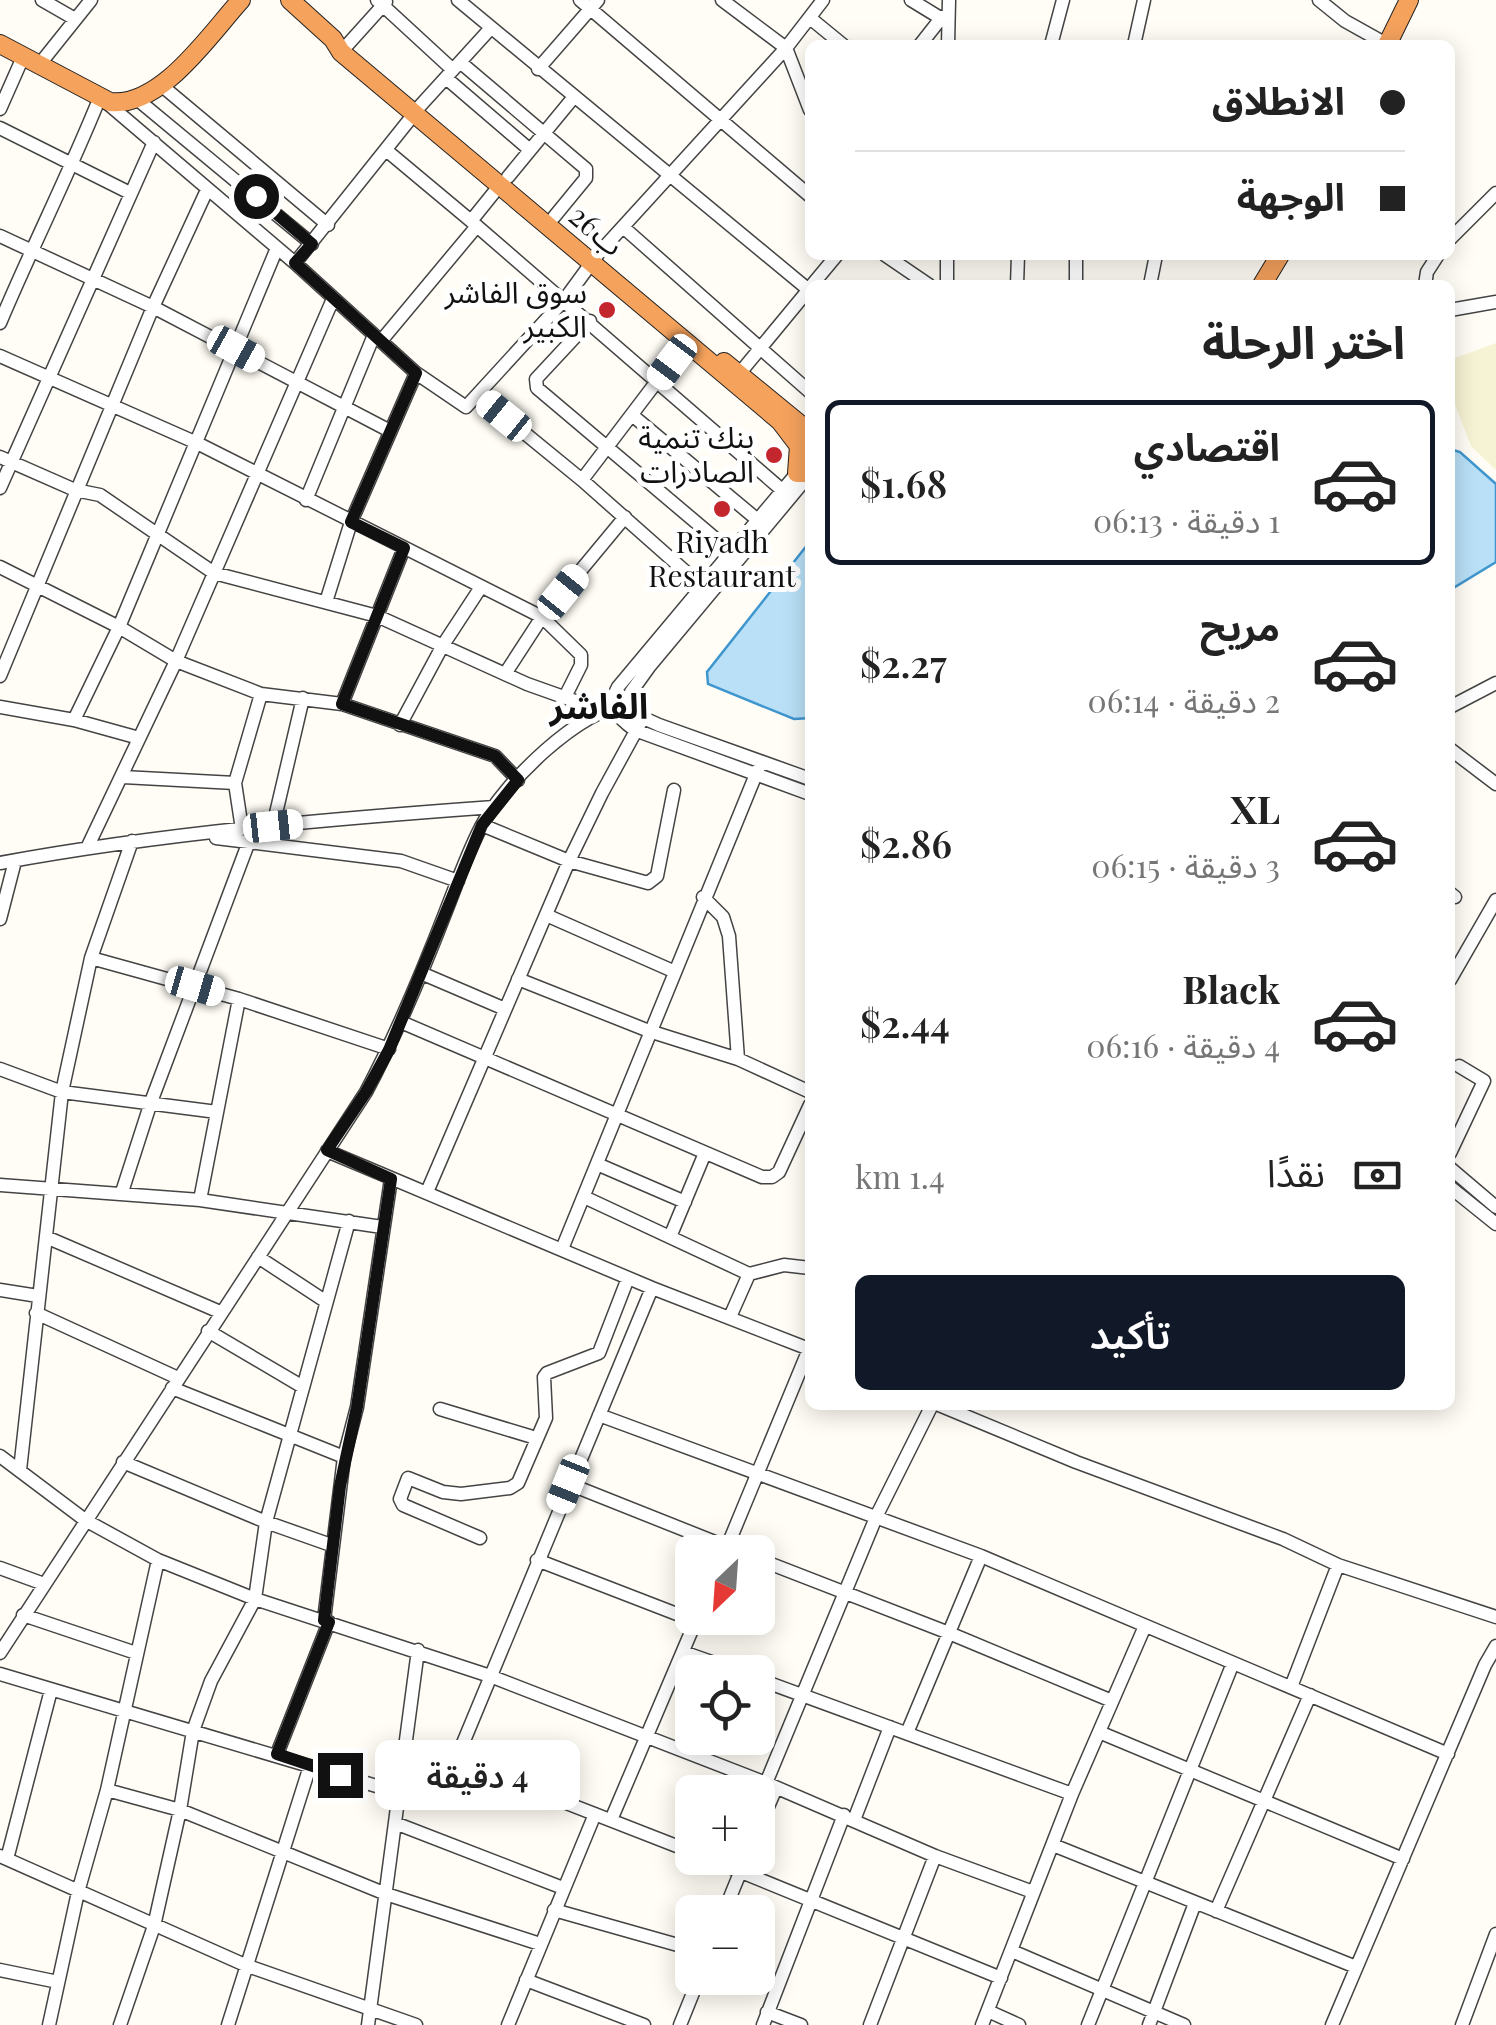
<!DOCTYPE html>
<html lang="ar">
<meta charset="utf-8">
<style>
body{margin:0;font-family:"Playfair Display","Noto Sans Arabic",serif;background:#f2f2f2;color:#222;direction:rtl;height:100vh;display:flex;flex-direction:column;font-size:38px;white-space:nowrap}
*{box-sizing:border-box;margin:0}
p{font-size:32px;color:#767676}
.icon{flex:none;width:55px;height:55px;fill:none;stroke:currentColor;stroke-width:2;stroke-linecap:round;stroke-linejoin:round}
.map{position:relative;flex:1;overflow:hidden;direction:ltr}
.sheet{position:absolute;left:805px;top:280px;width:650px;height:1130px;display:flex;flex-direction:column;background:#fff;border-radius:15px;box-shadow:0 5px 25px #0003;direction:rtl}
.sheet>*{flex:none}
.top-card{position:absolute;left:805px;top:40px;width:650px;height:220px;border-radius:15px;box-shadow:0 5px 25px #0003;direction:rtl;display:grid;align-content:center;height:220px;padding:0 50px;background:#fff}
.needle{width:65px;rotate:205deg}
.buttons{position:absolute;left:675px;top:1535px;display:grid;gap:20px}
.buttons a{display:grid;place-items:center;width:100px;height:100px;border-radius:15px;background:#fff;box-shadow:0 5px 25px #0003;font-size:50px}
.end{position:absolute;width:45px;height:45px;margin:-22px;border:12px solid #111;background:#fff;box-shadow:0 0 0 5px #fff}
.from{border-radius:50%}
.bubble{position:absolute;height:70px;border-radius:15px;background:#fff;box-shadow:0 5px 25px #0003;font-size:32px;font-weight:600;line-height:70px;text-align:center;direction:rtl}
.car{position:absolute;width:30px;height:60px;margin:-30px -15px;border-radius:12px;box-shadow:0 0 8px 2px #0007;background:linear-gradient(#fff 24%,#345 0 40%,#fff 0 76%,#345 0 86%,#fff 0)}
.top-card b{display:flex;align-items:center;gap:35px;height:95px;font-size:38px}
.top-card b+b{border-top:2px solid #e0e0e0}
.top-card i{width:25px;height:25px;background:#222}
ul{padding:0;list-style:none}
li{display:flex;align-items:center;gap:30px;height:165px;margin:0 20px 15px;padding:0 30px;border:5px solid transparent;border-radius:15px}
li div{flex:1}
li b{display:block;font-size:38px}
li em{font-style:normal;font-weight:600}
li.active{border-color:#111827}
li>.icon{width:90px;height:90px;stroke-width:1.5}
h2{padding:0 50px;font-size:45px;line-height:120px}
.pay{display:flex;align-items:center;gap:25px;height:110px;padding:0 50px;font-size:38px}
.pay p{margin-inline-start:auto}
.primary-button{display:flex;gap:20px;margin-top:auto;padding:20px 50px}
.primary-button a{flex:1;height:115px;border-radius:15px;background:#111827;color:#fff;font-size:40px;font-weight:600;line-height:115px;text-align:center}
.map>svg:first-child{display:block}
.farmland{fill:#f6f3d4}
.water{fill:#b9e0f7;stroke:#3f96cf;stroke-width:2.5}
.lines{fill:none;stroke-linecap:round;stroke-linejoin:round}
.minor-casing{stroke:#444;stroke-width:15}
.highway-casing{stroke:#222;stroke-width:20}
.minor{stroke:#fff;stroke-width:12}
.highway{stroke:#f5a25d;stroke-width:18}
.route{stroke:#111;stroke-width:12}
.poi-dot{fill:#c4262e;stroke:#fff;stroke-width:4}
.labels{text-anchor:middle;stroke-width:10;stroke-linejoin:round;paint-order:stroke}
.street-label{font-size:30px;fill:#111;stroke:#fff}
.poi-label{font-size:30px;fill:#111;stroke:#fff;text-anchor:end}
.quarter-label{font-size:35px;font-weight:bold;fill:#111;stroke:#fff}
</style>
<div class="map">
<svg width="1496" height="2025" viewBox="0 0 1496 2025">
<rect width="100%" height="100%" fill="#fffdf5"/>
<path class="farmland" d="M 1496,343 L 1496,470 L 1471,446 L 1450,392 L 1450,360 Z"/>
<path class="water" d="M 1450,449 L 1460,452 L 1496,484 L 1496,562 L 1450,590 Z
M 808,544 L 810,718 L 794,719 L 708,684 L 707,672 Z"/>
<g class="lines">
<g class="minor-casing">
<path id="minor" d="M 42,0 L 75,19
M 377,0 L 453,70
M 458,0 L 810,291
M 580,0 L 810,196
M 722,0 L 786,48 L 810,110
M 911,0 L 947,22
M 1319,0 L 1345,21 L 1388,45
M 810,18 L 843,45
M 920,45 L 942,17
M 948,45 L 949,0
M 1051,45 L 1063,0
M 1134,45 L 1144,0
M 341,52 L 386,2
M 460,62 L 586,169 L 586,178 L 554,217
M 39,65 L 91,0
M 538,69 L 598,0
M 446,78 L 530,150
M 161,85 L 328,225
M 138,100 L 312,244
M 420,106 L 490,29
M 0,109 L 23,57
M 0,128 L 130,193
M 386,150 L 471,221
M 508,177 L 573,98
M 500,185 L 471,221 L 782,490
M 623,227 L 810,392
M 0,236 L 153,307 L 390,431
M 1450,239 L 1496,193
M 885,255 L 929,285
M 947,255 L 947,285
M 1076,255 L 1076,285
M 295,263 L 414,114
M 812,285 L 837,255
M 1017,285 L 1018,255
M 1150,285 L 1156,255
M 1425,285 L 1427,272 L 1438,255
M 1450,310 L 1496,302
M 590,321 L 536,379 L 537,388 L 730,551
M 0,323 C 32,247 69,174 100,97 L 295,263 L 416,373 L 466,407 L 565,299 L 598,254 L 786,48 L 823,0
M 381,341 L 477,226
M 0,356 L 197,443 L 542,617 L 581,655 L 581,665 L 566,695
M 739,374 L 810,288
M 478,395 L 582,480 L 704,588
M 632,415 L 760,522
M 0,457 L 75,490 L 100,495 L 214,573 L 377,616 L 527,684 L 603,711
M 797,473 L 618,687 C 607,707 618,718 635,730 L 810,794
M 810,474 L 649,667 L 631,692 L 629,704 L 637,715 L 659,725 L 810,779
M 582,480 L 686,343
M 0,488 L 154,142
M 306,500 L 374,335
M 0,567 L 119,627 L 176,661 L 261,694 L 342,704 L 495,756 L 518,780
M 326,602 L 351,522 L 416,373
M 505,674 L 542,617 L 625,517
M 0,676 L 153,307 L 207,190
M 342,704 L 404,548
M 0,707 L 74,720 L 139,738
M 1450,707 L 1496,683
M 74,720 L 119,627 L 277,248
M 400,725 L 443,645 L 481,587
M 1450,749 L 1496,784
M 123,777 L 235,783 L 242,829
M 235,783 L 261,694
M 482,825 L 569,861 L 648,883 L 657,876 L 674,790
M 273,826 L 303,698
M 216,838 L 401,861 L 458,881
M 88,846 L 176,661 L 333,299
M 0,863 C 163,833 328,819 494,807
M 1450,893 L 1455,897
M 703,897 L 723,917 L 729,936 L 738,1059
M 546,915 L 673,971
M 0,919 L 15,861
M 91,958 L 239,999 L 389,1049
M 421,973 L 505,1009
M 518,979 L 649,1031 L 738,1059 L 810,1092
M 1450,980 L 1496,900
M 401,1022 L 762,1177 L 772,1177 L 779,1172 L 810,1105
M 0,1069 L 62,1092 L 217,1112
M 327,1151 L 652,1288 L 809,1349 L 725,1552
M 1450,1153 L 1484,1081 L 1459,1066
M 597,1164 L 685,1202
M 1450,1168 L 1496,1207
M 0,1185 L 200,1200 L 382,1227
M 1450,1187 L 1496,1224
M 122,1192 L 151,1102 L 254,828
M 427,1192 L 569,861 L 602,793 L 643,718
M 584,1197 L 749,1274 L 730,1317
M 200,1200 L 239,999
M 46,1237 L 220,1312
M 670,1237 L 705,1153
M 562,1249 L 761,762
M 258,1257 L 325,1301
M 749,1274 L 784,1265 L 810,1268
M 0,1290 L 38,1296
M 36,1313 L 178,1378
M 208,1331 L 303,1387
M 172,1388 L 344,1457
M 939,1405 L 1076,1462 L 1283,1539 L 1338,1565 L 1496,1617
M 440,1409 L 536,1438
M 599,1415 L 981,1556 L 1448,1754
M 0,1456 L 85,1520 L 158,1560 L 255,1599 L 490,1676 L 766,1783 L 935,1856 L 1033,1892
M 123,1462 L 266,1522 L 331,1545
M 20,1470 L 62,1092 L 91,958 L 132,841
M 569,1484 L 740,1552
M 480,1538 L 403,1505 L 400,1499 L 408,1478 L 443,1492 L 461,1494 L 510,1488 L 518,1483 L 546,1418 L 544,1377 L 547,1373 L 599,1353 L 628,1278
M 758,1559 L 949,1633 L 1112,1701
M 537,1560 L 695,1621
M 0,1568 L 44,1584
M 23,1615 L 136,1653
M 324,1620 L 344,1457 L 357,1407 L 391,1179
M 683,1652 L 740,1672
M 0,1653 L 366,1092 C 397,1034 422,973 446,911 C 457,883 467,854 481,827 C 503,784 581,707 629,704
M 0,1674 L 400,1793
M 758,1679 L 1072,1794
M 1291,1687 L 1338,1565
M 1099,1732 L 1403,1859
M 907,1733 L 981,1556
M 405,1746 L 456,1760 L 692,1852
M 277,1754 L 329,1622
M 456,1760 L 652,1288
M 766,1783 L 877,1515 L 932,1405
M 107,1790 L 180,1810 L 386,1894 L 540,1944
M 611,1820 L 697,1618
M 854,1820 L 890,1727
M 395,1823 L 563,1888
M 758,1830 L 776,1788
M 1053,1845 L 1356,1967
M 0,1856 L 245,1965 L 416,2025
M 707,1858 L 1001,1978
M 7,1859 L 51,1690
M 554,1910 L 692,1949
M 1216,1911 L 1310,1695
M 724,1912 L 746,1858
M 1012,1951 L 1184,2025
M 0,1970 L 58,1982
M 526,1980 L 644,2025
M 988,2011 L 1019,2025
M 767,2012 L 801,2025
M 49,2025 L 78,1892 L 107,1790 L 158,1560
M 120,2025 L 154,1926 L 180,1810 L 193,1731 L 211,1681 L 255,1599 L 266,1522 L 349,1221
M 228,2025 L 310,1766
M 368,2025 L 418,1650
M 508,2025 L 595,1814
M 680,2025 L 699,1978
M 763,2025 L 844,1815
M 870,2025 L 935,1856
M 982,2025 L 1072,1794 L 1145,1626
M 1088,2025 L 1233,1663
M 1149,2025 L 1195,1903
M 1332,2025 L 1485,1665 L 1496,1646
M 1462,2025 L 1496,1934"/>
</g>
<g class="highway-casing">
<path id="highway" d="M 290,0 L 333,39 L 341,52 L 780,421 L 799,446 L 797,473 L 810,473
M 0,44 L 110,102 C 161,108 210,34 241,0
M 1387,45 L 1409,0
M 1262,285 L 1280,255
M 724,362 L 802,426 L 810,443"/>
</g>
<use href="#minor" class="minor"/>
<use href="#highway" class="highway"/>
</g>
<g class="lines">
<path class="route" d="M 256,196 L 312,244 L 295,263 L 416,373 L 351,522 L 404,548 L 342,704 L 495,756 L 518,780 L 482,825 L 389,1050 L 366,1092 L 327,1150 L 391,1179 L 357,1407 L 340,1486 L 324,1620 L 329,1622 L 277,1754 L 340,1775"/>
</g>
<g class="poi-dot">
<circle cx="607" cy="310" r="10"/>
<circle cx="774" cy="455" r="10"/>
<circle cx="722" cy="509" r="10"/>
</g>
<g class="labels">
<g class="street-label">
<text transform="translate(596 231) rotate(40)" y="10">26ب</text>
</g>
<g class="poi-label">
<text x="587" y="303">سوق الفاشر<tspan x="587" dy="34">الكبير</tspan></text>
<text x="754" y="448">بنك تنمية<tspan x="754" dy="34">الصادرات</tspan></text>
<text x="722" y="553" text-anchor="middle">Riyadh<tspan x="722" dy="34">Restaurant</tspan></text>
</g>
<g class="quarter-label">
<text x="599" y="719">الفاشر</text>
</g>
</g>
</svg>
<div class="buttons">
<a><svg class="needle" viewBox="-14 -14 28 28"><path d="M0-13l5 13h-10z" fill="#e53935"/><path d="M0 13l5-13h-10z" fill="#767676"/></svg></a>
<a><svg class="icon" aria-label="locate" viewBox="0 0 24 24"><circle cx="12" cy="12" r="6"/><path d="M12 2v4M12 18v4M2 12h4M18 12h4"/></svg></a>
<a>+</a>
<a>−</a>
</div>
<i class="end from" style="left:256px;top:196px"></i>
<i class="end" style="left:340px;top:1775px"></i>
<div class="bubble" style="left:375px;top:1740px;width:205px">4 دقيقة</div>
<i class="car" style="left:236px;top:349px;rotate:119deg"></i>
<i class="car" style="left:672px;top:362px;rotate:217deg"></i>
<i class="car" style="left:504px;top:416px;rotate:309deg"></i>
<i class="car" style="left:563px;top:592px;rotate:39deg"></i>
<i class="car" style="left:273px;top:826px;rotate:84deg"></i>
<i class="car" style="left:195px;top:986px;rotate:106deg"></i>
<i class="car" style="left:568px;top:1484px;rotate:202deg"></i>
<div class="top-card">
<b><i class="from"></i>الانطلاق</b>
<b><i></i>الوجهة</b>
</div>
<section class="sheet">
<h2>اختر الرحلة</h2>
<ul>
<li class="active"><svg class="icon" aria-label="car" viewBox="0 0 24 24"><path d="M5 17H2v-5l4-1 3-4h7l3 4 3 1v5h-3M9 17h6M6 11h13"/><circle cx="7" cy="17" r="2"/><circle cx="17" cy="17" r="2"/></svg><div><b>اقتصادي</b><p>1 دقيقة · 06:13</p></div><em>$1.68</em></li>
<li><svg class="icon" aria-label="car" viewBox="0 0 24 24"><path d="M5 17H2v-5l4-1 3-4h7l3 4 3 1v5h-3M9 17h6M6 11h13"/><circle cx="7" cy="17" r="2"/><circle cx="17" cy="17" r="2"/></svg><div><b>مريح</b><p>2 دقيقة · 06:14</p></div><em>$2.27</em></li>
<li><svg class="icon" aria-label="car" viewBox="0 0 24 24"><path d="M5 17H2v-5l4-1 3-4h7l3 4 3 1v5h-3M9 17h6M6 11h13"/><circle cx="7" cy="17" r="2"/><circle cx="17" cy="17" r="2"/></svg><div><b>XL</b><p>3 دقيقة · 06:15</p></div><em>$2.86</em></li>
<li><svg class="icon" aria-label="car" viewBox="0 0 24 24"><path d="M5 17H2v-5l4-1 3-4h7l3 4 3 1v5h-3M9 17h6M6 11h13"/><circle cx="7" cy="17" r="2"/><circle cx="17" cy="17" r="2"/></svg><div><b>Black</b><p>4 دقيقة · 06:16</p></div><em>$2.44</em></li>
</ul>
<div class="pay"><svg class="icon" aria-label="cash" viewBox="0 0 24 24"><path d="M3 7h18v10H3z"/><circle cx="12" cy="12" r="2"/></svg>نقدًا<p>1.4 km</p></div>
<div class="primary-button"><a>تأكيد</a></div>
</section>
</div>
